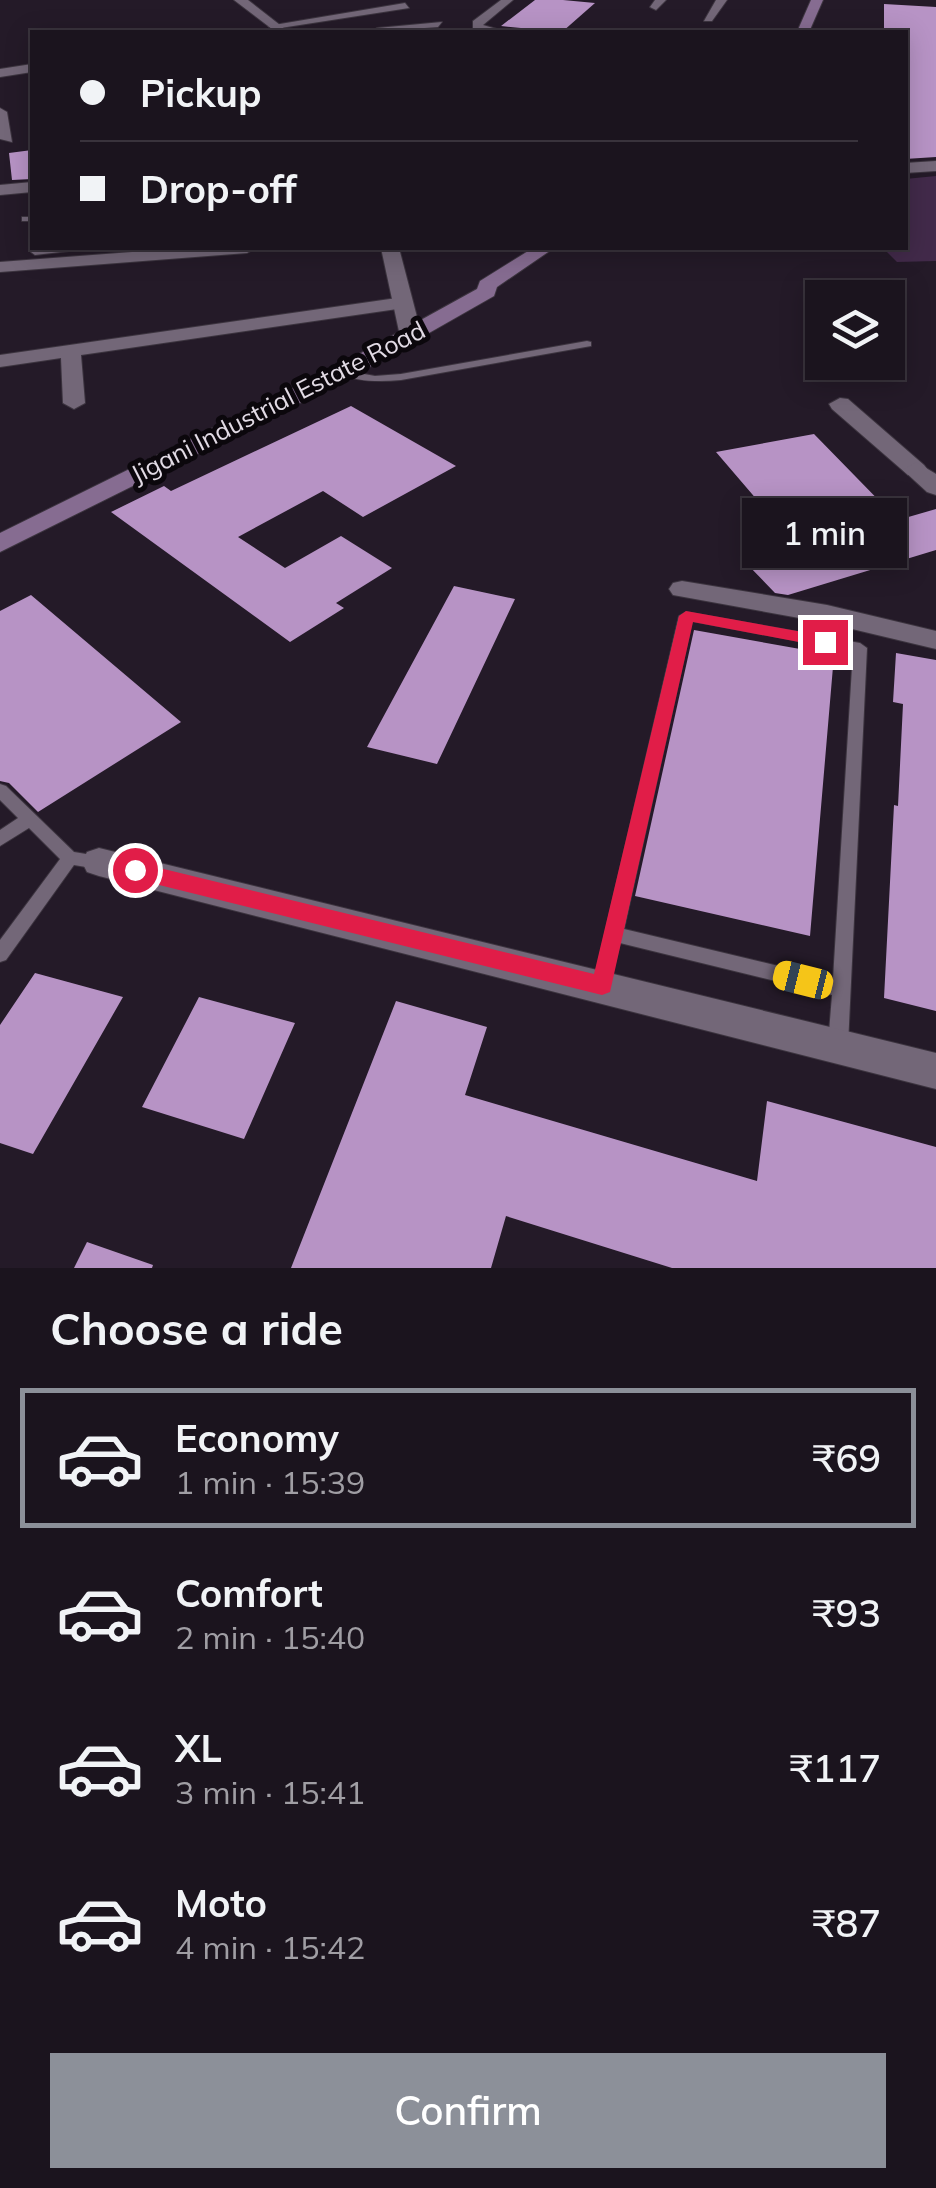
<!DOCTYPE html>
<meta charset="utf-8">
<style>
body{margin:0;font-family:Mulish,sans-serif;background:#28212b;color:#f1f3f6;height:100vh;display:flex;flex-direction:column;font-size:38px;white-space:nowrap}
*{box-sizing:border-box;margin:0}
p{font-size:32px;color:#a09ea4}
.icon{flex:none;width:55px;height:55px;fill:none;stroke:currentColor;stroke-width:2;stroke-linecap:round;stroke-linejoin:round}
.map{position:relative;height:1268px;overflow:hidden}
.side{display:flex;flex-direction:column;background:#1b141e;flex:1}
.side>*{flex:none}
.guide{position:absolute;left:30px;top:30px;width:878px;height:220px;border-radius:0px;box-shadow:0 5px 25px #0003,0 0 0 2px #39333c;display:grid;align-content:center;height:220px;padding:0 50px;background:#1b141e}
.buttons{position:absolute;left:805px;top:280px;display:grid;gap:20px}
.buttons a{display:grid;place-items:center;width:100px;height:100px;border-radius:0px;background:#1b141e;box-shadow:0 5px 25px #0003,0 0 0 2px #39333c;font-size:50px}
.end{position:absolute;width:45px;height:45px;margin:-22px;border:12px solid #e11d48;background:#fff;box-shadow:0 0 0 5px #fff}
.from{border-radius:50%}
.bubble{position:absolute;height:70px;border-radius:0px;background:#1b141e;box-shadow:0 5px 25px #0003,0 0 0 2px #39333c;font-size:32px;font-weight:600;line-height:70px;text-align:center}
.car{position:absolute;width:30px;height:60px;margin:-30px -15px;border-radius:12px;box-shadow:0 0 8px 2px #0007;background:linear-gradient(#f5c518 24%,#345 0 40%,#f5c518 0 76%,#345 0 86%,#f5c518 0)}
.guide b{display:flex;align-items:center;gap:35px;height:95px;font-size:38px}
.guide b+b{border-top:2px solid #39333c}
.guide i{width:25px;height:25px;background:#f1f3f6}
ul{padding:0;list-style:none}
li{display:flex;align-items:center;gap:30px;height:140px;margin:0 20px 15px;padding:0 30px;border:5px solid transparent;border-radius:0px}
li div{flex:1}
li b{display:block;font-size:38px}
li em{font-style:normal;font-weight:600}
li.on{border-color:#8c9099}
li>.icon{width:90px;height:90px;stroke-width:1.5}
h2{padding:0 50px;font-size:45px;line-height:120px}
.primary-button{display:flex;gap:20px;margin-top:auto;padding:20px 50px}
.primary-button a{flex:1;height:115px;border-radius:0px;background:#8c9099;color:#fff;font-size:40px;font-weight:600;line-height:115px;text-align:center}
.map>svg:first-child{display:block}
.green{fill:#422a4a}
.building{fill:#b793c5}
.lines{fill:none;stroke-linecap:round;stroke-linejoin:round}
.service-casing{stroke:#3c343f;stroke-width:2}
.minor-casing{stroke:#3c343f;stroke-width:2}
.tertiary-casing{stroke:#3c343f;stroke-width:2}
.secondary-casing{stroke:#3c343f;stroke-width:2}
.service{fill:#736778;fill-rule:evenodd}
.minor{fill:#736778;fill-rule:evenodd}
.tertiary{fill:#736778;fill-rule:evenodd}
.secondary{fill:#866c91;fill-rule:evenodd}
.route{fill:#e11d48}
.labels{text-anchor:middle;stroke-width:10;stroke-linejoin:round;paint-order:stroke}
.far-street-label{font-size:25px;fill:#e2dbe5;stroke:#0b070c}
</style>
<div class="map">
<svg width="936" height="1268" viewBox="0 0 936 1268">
<rect width="100%" height="100%" fill="#241a28"/>
<path class="green" d="M 936,176 L 936,261 L 897,262 L 883,248 L 905,248 L 905,179 Z"/>
<path class="building" d="M 535,0 L 563,0 L 595,3 L 562,32 L 501,26 Z
M 884,4 L 936,7 L 936,157 L 905,159 L 905,32 L 884,32 Z
M 32,150 L 32,179 L 12,180 L 9,153 Z
M 351,406 L 456,466 L 363,517 L 323,491 L 238,537 L 285,568 L 341,536 L 392,568 L 336,603 L 344,608 L 290,642 L 111,512 L 164,486 L 171,491 Z
M 814,434 L 898,520 L 936,509 L 936,550 L 788,595 L 775,593 L 747,564 L 799,549 L 716,452 Z
M 454,586 L 515,599 L 437,764 L 367,747 Z
M 31,595 L 181,722 L 38,812 L 9,783 L 0,781 L 0,611 Z
M 694,630 L 834,655 L 810,936 L 635,896 Z
M 896,653 L 936,660 L 936,1011 L 884,998 L 894,805 L 898,806 L 903,704 L 893,702 Z
M 35,973 L 123,997 L 33,1154 L 0,1143 L 0,1025 Z
M 199,997 L 295,1023 L 244,1139 L 142,1107 Z
M 396,1001 L 487,1027 L 465,1095 L 757,1181 L 767,1101 L 936,1147 L 936,1268 L 672,1268 L 506,1216 L 491,1268 L 291,1268 Z
M 87,1242 L 153,1265 L 152,1268 L 74,1268 Z"/>
<g class="lines">
<g class="service-casing">
<path id="service" d="M 22,217 L 32,217 L 32,221 L 22,221 Z
M 51,248 L 73,248 L 69,251 L 35,255 L 31,252 Z
M 587,341 L 591,342 L 591,346 L 401,380 C 379,382 357,382 337,373 L 342,370 L 375,376 L 401,374 Z
M 686,612 L 860,643 L 867,648 L 848,1045 L 845,1051 L 838,1054 L 831,1051 L 828,1045 L 832,995 L 620,943 L 608,991 L 602,993 L 596,991 L 593,985 L 679,616 ZM 692,621 L 853,651 L 833,979 L 624,929 Z
M 0,784 L 6,786 L 74,852 L 104,857 L 106,862 L 104,867 L 98,869 L 74,865 L 6,960 L 0,962 L 0,940 L 60,859 L 29,828 L 0,846 L 0,830 L 18,818 L 0,800 Z"/>
</g>
<g class="minor-casing">
<path id="minor" d="M 501,0 L 513,0 L 483,25 L 507,32 L 473,30 L 473,21 Z
M 655,0 L 666,0 L 656,10 L 650,7 Z
M 716,0 L 727,0 L 712,21 L 704,21 Z
M 405,3 L 409,8 L 274,29 L 268,26 Z
M 442,22 L 438,27 L 371,32 L 377,28 Z
M 32,64 L 32,72 L 0,77 L 0,69 Z
M 0,108 L 7,112 L 12,142 L 0,139 Z
M 32,182 L 32,192 L 0,195 L 0,185 Z
M 185,248 L 256,248 L 247,253 L 0,272 L 0,262 Z
M 404,297 L 411,299 L 411,307 L 81,355 L 85,403 L 74,409 L 63,403 L 61,358 L 0,367 L 0,355 Z
M 840,398 L 848,399 L 924,465 L 928,470 L 924,475 L 908,475 L 832,409 L 829,404 Z
M 682,581 L 827,605 L 936,631 L 936,649 L 827,623 L 673,595 L 669,589 L 673,583 Z
M 99,848 L 936,1053 L 936,1089 L 99,876 L 87,872 L 82,862 L 87,852 Z"/>
</g>
<g class="tertiary-casing">
<path id="tertiary" d="M 234,0 L 248,0 L 289,32 L 276,32 Z
M 936,161 L 936,171 L 905,173 L 905,163 Z
M 381,248 L 399,248 L 422,336 L 419,341 L 411,342 L 400,336 Z
M 916,462 L 936,474 L 936,495 L 927,492 L 903,470 Z"/>
</g>
<g class="secondary-casing">
<path id="secondary" d="M 811,0 L 823,0 L 809,32 L 797,32 Z
M 533,248 L 554,248 L 497,287 L 494,296 L 350,378 L 0,552 L 0,533 L 334,368 L 477,289 L 480,281 Z"/>
</g>
<use href="#service" class="service"/>
<use href="#minor" class="minor"/>
<use href="#tertiary" class="tertiary"/>
<use href="#secondary" class="secondary"/>
</g>
<path class="route" d="M 686,611 L 825,636 L 833,642 L 825,647 L 693,622 L 610,992 L 602,995 L 135,879 L 125,870 L 135,862 L 594,974 L 679,616 Z"/>
<g class="labels">
<g class="far-street-label">
<text transform="translate(278 402) rotate(-27)" y="9">Jigani Industrial Estate Road</text>
</g>
</g>
</svg>
<div class="buttons">
<a><svg class="icon" aria-label="layers" viewBox="0 0 24 24"><path d="M12 4l9 5-9 5-9-5zM3 14l9 5 9-5"/></svg></a>
</div>
<i class="end from" style="left:135px;top:870px"></i>
<i class="end" style="left:825px;top:642px"></i>
<div class="bubble" style="left:742px;top:498px;width:165px">1 min</div>
<i class="car" style="left:803px;top:980px;rotate:284deg"></i>
<div class="guide">
<b><i class="from"></i>Pickup</b>
<b><i></i>Drop-off</b>
</div>
</div>
<section class="side">
<h2>Choose a ride</h2>
<ul>
<li class="on"><svg class="icon" aria-label="car" viewBox="0 0 24 24"><path d="M5 17H2v-5l4-1 3-4h7l3 4 3 1v5h-3M9 17h6M6 11h13"/><circle cx="7" cy="17" r="2"/><circle cx="17" cy="17" r="2"/></svg><div><b>Economy</b><p>1 min · 15:39</p></div><em>₹69</em></li>
<li><svg class="icon" aria-label="car" viewBox="0 0 24 24"><path d="M5 17H2v-5l4-1 3-4h7l3 4 3 1v5h-3M9 17h6M6 11h13"/><circle cx="7" cy="17" r="2"/><circle cx="17" cy="17" r="2"/></svg><div><b>Comfort</b><p>2 min · 15:40</p></div><em>₹93</em></li>
<li><svg class="icon" aria-label="car" viewBox="0 0 24 24"><path d="M5 17H2v-5l4-1 3-4h7l3 4 3 1v5h-3M9 17h6M6 11h13"/><circle cx="7" cy="17" r="2"/><circle cx="17" cy="17" r="2"/></svg><div><b>XL</b><p>3 min · 15:41</p></div><em>₹117</em></li>
<li><svg class="icon" aria-label="car" viewBox="0 0 24 24"><path d="M5 17H2v-5l4-1 3-4h7l3 4 3 1v5h-3M9 17h6M6 11h13"/><circle cx="7" cy="17" r="2"/><circle cx="17" cy="17" r="2"/></svg><div><b>Moto</b><p>4 min · 15:42</p></div><em>₹87</em></li>
</ul>
<div class="primary-button"><a>Confirm</a></div>
</section>
